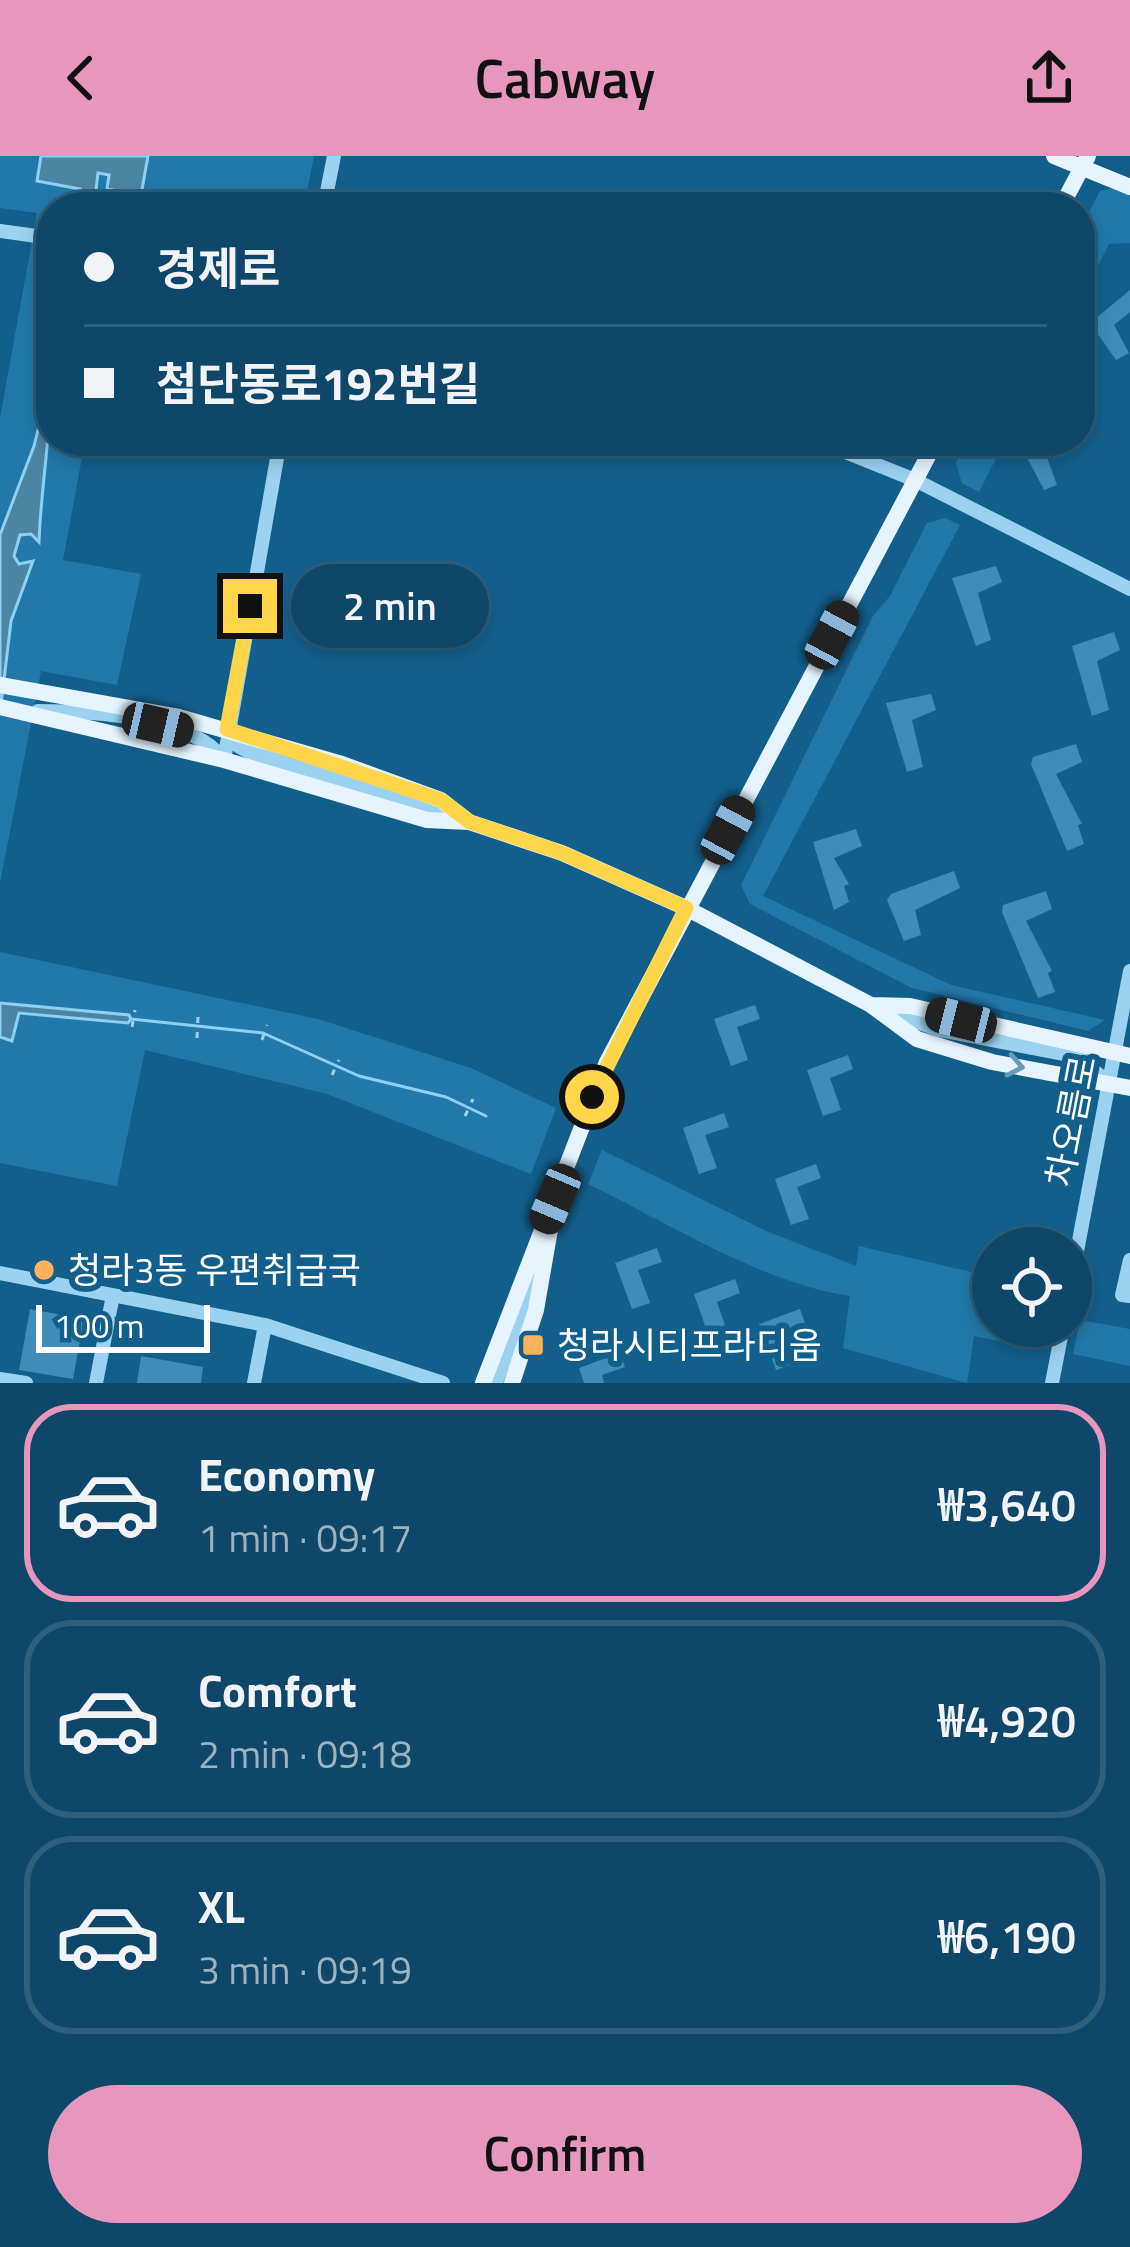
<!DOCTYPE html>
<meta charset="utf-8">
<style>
body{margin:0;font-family:"Titillium Web","Noto Sans KR",sans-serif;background:#174e6f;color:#f1f3f6;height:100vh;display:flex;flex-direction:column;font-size:45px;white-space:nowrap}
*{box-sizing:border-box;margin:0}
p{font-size:39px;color:#9bb2c0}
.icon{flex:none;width:66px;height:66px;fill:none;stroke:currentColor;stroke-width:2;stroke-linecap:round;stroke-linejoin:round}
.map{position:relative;height:1227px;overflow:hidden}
.side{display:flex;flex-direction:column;background:#0e4769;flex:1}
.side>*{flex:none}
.banner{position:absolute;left:36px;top:36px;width:1059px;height:264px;border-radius:48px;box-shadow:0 6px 18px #0003,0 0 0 3px #2e5f7d;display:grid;align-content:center;height:264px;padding:0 48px;background:#0e4769}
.buttons{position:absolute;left:972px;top:1071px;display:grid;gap:24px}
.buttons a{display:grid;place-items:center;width:120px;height:120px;border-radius:50%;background:#0e4769;box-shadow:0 6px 18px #0003,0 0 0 3px #2e5f7d;font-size:60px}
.scale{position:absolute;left:36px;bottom:30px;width:174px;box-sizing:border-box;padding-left:12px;border:6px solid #fff;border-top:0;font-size:33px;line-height:42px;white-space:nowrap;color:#fff;-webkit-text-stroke:9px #135f8c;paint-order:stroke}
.end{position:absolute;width:54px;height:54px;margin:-27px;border:15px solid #ffd54a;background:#111;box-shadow:0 0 0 6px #111}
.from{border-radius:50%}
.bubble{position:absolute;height:84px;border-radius:42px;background:#0e4769;box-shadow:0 6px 18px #0003,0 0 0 3px #2e5f7d;font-size:39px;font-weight:600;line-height:84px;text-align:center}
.car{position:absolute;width:36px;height:72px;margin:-36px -18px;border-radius:15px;box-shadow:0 0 9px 3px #0007;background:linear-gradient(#222 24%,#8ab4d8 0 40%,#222 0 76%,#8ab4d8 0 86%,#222 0)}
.banner b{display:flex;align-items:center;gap:42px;height:114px;font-size:45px}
.banner b+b{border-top:3px solid #2e5f7d}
.banner i{width:30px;height:30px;background:#f1f3f6}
ul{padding:21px 0 0;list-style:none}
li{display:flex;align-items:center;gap:36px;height:198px;margin:0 24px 18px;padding:0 24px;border:6px solid #2e5f7d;border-radius:48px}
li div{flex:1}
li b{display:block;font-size:45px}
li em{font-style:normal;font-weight:600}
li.selected{border-color:#e797bd}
li>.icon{width:108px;height:108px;stroke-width:1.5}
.cta{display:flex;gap:24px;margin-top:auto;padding:24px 48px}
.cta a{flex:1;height:138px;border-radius:72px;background:#e797bd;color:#111;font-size:48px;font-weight:600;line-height:138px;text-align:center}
header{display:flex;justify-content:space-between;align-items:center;height:156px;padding:0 48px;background:#e797bd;color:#111;font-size:54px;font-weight:600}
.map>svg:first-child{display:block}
.green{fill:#2279a9}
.water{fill:#4c84a4;stroke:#8dd0f4;stroke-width:3}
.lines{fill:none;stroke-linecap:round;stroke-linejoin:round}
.stream{stroke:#8dd0f4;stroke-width:3}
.building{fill:#3f8cb8}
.path{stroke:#9bd2f1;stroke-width:3;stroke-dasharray:6 9;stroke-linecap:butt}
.minor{stroke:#9bd2f1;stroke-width:14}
.major{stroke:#e5f4ff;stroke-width:16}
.oneway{stroke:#679bba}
.route{stroke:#ffd54a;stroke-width:15}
.poi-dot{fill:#ffb15b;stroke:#135f8c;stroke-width:4.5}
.labels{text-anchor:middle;stroke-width:12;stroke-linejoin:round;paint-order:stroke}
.street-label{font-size:36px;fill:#fff;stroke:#135f8c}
.poi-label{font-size:36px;fill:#fff;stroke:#135f8c;text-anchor:start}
</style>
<header><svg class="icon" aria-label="back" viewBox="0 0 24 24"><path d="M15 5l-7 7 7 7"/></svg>Cabway<svg class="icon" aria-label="share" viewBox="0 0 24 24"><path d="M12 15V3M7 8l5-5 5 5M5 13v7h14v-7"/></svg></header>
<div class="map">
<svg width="1130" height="1227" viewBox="0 0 1130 1227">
<rect width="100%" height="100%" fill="#135f8c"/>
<path class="green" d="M 0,0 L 314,0 L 304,51 L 51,51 L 51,285 L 85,285 L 63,404 L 141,418 L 117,529 L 41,515 L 0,727 L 0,262 L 37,57 L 0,52 Z
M 1116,31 L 1130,37 L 1130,87 L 1109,88 L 1080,144 L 1080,73 L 1100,35 Z
M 968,285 L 1005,285 L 979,336 L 962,327 L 956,307 Z
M 945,362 L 960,369 L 763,740 L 951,829 L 1105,864 L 1088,875 L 912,832 L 750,748 L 741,729 L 873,460 L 890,440 L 927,367 Z
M 0,796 L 318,863 L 471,912 L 556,952 L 531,1018 L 327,938 L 145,894 L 117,1030 L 0,1007 Z
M 602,994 L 766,1075 L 856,1110 L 859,1090 L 993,1121 L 993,1170 L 1034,1170 L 1030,1191 L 974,1180 L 967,1227 L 843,1192 L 850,1140 C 759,1126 671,1068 588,1028 Z
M 1080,1164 L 1130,1173 L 1130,1210 L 1073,1198 Z"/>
<path class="water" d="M 41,0 L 148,0 L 141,39 L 107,33 L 109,19 L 98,17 L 94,51 L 76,51 L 80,33 L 37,25 Z
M 51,222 C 51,279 41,330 39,386 L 31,378 L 20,379 L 14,400 L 19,408 L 33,405 L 11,465 L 0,557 L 0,379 L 34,290 Z
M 0,847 L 129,859 L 131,863 L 128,867 L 19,857 L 12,885 L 0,881 Z"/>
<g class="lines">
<path class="stream" d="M 131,863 L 263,877 L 359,920 L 446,941 L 486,960"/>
</g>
<path class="building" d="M 1130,134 L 1130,156 L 1114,169 L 1129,197 L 1116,204 L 1090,167 Z
M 1037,285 L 1069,285 L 1046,299 L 1057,329 L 1044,334 L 1023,294 Z
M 996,410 L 1002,426 L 978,437 L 991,484 L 976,490 L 952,422 Z
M 1114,476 L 1120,494 L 1097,505 L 1109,554 L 1092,560 L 1072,490 Z
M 931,538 L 936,554 L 912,564 L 923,611 L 907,616 L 886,547 Z
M 1076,588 L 1082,606 L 1056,618 L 1082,668 L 1078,669 L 1084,688 L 1067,695 L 1031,608 L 1033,601 Z
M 856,673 L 862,690 L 834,702 L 849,728 L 844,730 L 849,746 L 834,754 L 813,686 Z
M 954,715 L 960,732 L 915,754 L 921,779 L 904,785 L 887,744 L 891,738 Z
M 1046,735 L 1052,753 L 1026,765 L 1052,815 L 1048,817 L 1055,836 L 1038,842 L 1002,756 L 1003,749 Z
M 755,849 L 760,863 L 737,871 L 748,904 L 731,910 L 714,863 Z
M 848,899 L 853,913 L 830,922 L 841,954 L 823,960 L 807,914 Z
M 724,957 L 729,971 L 705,979 L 717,1012 L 699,1018 L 683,972 Z
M 816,1008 L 821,1022 L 797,1031 L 809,1063 L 791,1069 L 775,1023 Z
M 657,1092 L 662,1106 L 638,1114 L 650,1147 L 632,1153 L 615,1107 Z
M 735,1123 L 740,1137 L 717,1146 L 728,1178 L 710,1184 L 694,1138 Z
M 30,1153 L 84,1163 L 73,1223 L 19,1214 Z
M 800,1153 L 805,1167 L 782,1176 L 793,1208 L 776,1214 L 759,1168 Z
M 620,1197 L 625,1211 L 602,1219 L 604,1227 L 584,1227 L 579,1212 Z
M 141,1200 L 203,1211 L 201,1227 L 137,1227 Z"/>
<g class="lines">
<path class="path" d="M 132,871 L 135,854
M 197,882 L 198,861
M 262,884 L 267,869
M 332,919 L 339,904
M 465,960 L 473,943"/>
<path class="minor" d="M 324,51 L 334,0
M 0,75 L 51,82
M 818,285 L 915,324 L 1130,433
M 38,555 C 89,555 193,560 224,604
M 227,573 L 238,590 L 251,597 L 454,659
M 224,604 L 280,285
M 884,854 L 939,874 L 1079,901 L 1108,927
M 1130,1104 L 1122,1139 L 1130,1140
M 0,1117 L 265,1169 L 443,1227
M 1071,1127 L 1130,815
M 0,1223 L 26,1227
M 96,1227 L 113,1139
M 254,1227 L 265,1169
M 496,1227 L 537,1114
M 1052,1227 L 1063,1170"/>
<path class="major" d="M 1054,0 L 1130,31
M 1061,51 L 1088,0
M 0,529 L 179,561 L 342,608 L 441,644 L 469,666 L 562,697 L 686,752 L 871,849 L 917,883 L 992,906 L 1130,932
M 0,551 L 224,604 L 427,664 L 469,666
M 872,849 L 910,850 L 1130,900
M 483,1227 L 607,906 L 936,285
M 512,1227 L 536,1154 L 551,1068"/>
</g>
<defs><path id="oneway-chevron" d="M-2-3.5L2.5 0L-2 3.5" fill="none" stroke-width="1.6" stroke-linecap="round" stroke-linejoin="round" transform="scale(3)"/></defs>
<use class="oneway" href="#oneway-chevron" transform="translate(1015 910) rotate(11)"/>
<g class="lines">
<path class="route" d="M 250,450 L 227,573 L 441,644 L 470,666 L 562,697 L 686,752 L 592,941"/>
</g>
<g class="poi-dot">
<circle cx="44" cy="1114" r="12"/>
<rect x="521" y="1177" width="24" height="24" rx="6"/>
</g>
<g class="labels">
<g class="street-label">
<text transform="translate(1071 965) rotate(-79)" y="13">차오름로</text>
</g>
<g class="poi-label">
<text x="68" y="1127">청라3동 우편취급국</text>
<text x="557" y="1202">청라시티프라디움</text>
</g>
</g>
</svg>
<div class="buttons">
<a><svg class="icon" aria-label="locate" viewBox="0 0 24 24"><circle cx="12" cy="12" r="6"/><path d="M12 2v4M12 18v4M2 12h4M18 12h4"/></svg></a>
</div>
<div class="scale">100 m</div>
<i class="end from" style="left:592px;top:941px"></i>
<i class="end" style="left:250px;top:450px"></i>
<div class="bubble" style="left:291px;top:408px;width:198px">2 min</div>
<i class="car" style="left:832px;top:479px;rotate:28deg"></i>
<i class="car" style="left:158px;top:569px;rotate:103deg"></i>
<i class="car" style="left:728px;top:674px;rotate:28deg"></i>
<i class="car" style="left:961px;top:864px;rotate:284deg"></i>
<i class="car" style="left:555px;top:1043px;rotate:203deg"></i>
<div class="banner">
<b><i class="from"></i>경제로</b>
<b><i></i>첨단동로192번길</b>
</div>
</div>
<section class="side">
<ul>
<li class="selected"><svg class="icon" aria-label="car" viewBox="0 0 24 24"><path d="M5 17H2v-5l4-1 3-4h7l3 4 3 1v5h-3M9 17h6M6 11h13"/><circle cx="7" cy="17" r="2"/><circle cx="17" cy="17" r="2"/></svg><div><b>Economy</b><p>1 min · 09:17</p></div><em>₩3,640</em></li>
<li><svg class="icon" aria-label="car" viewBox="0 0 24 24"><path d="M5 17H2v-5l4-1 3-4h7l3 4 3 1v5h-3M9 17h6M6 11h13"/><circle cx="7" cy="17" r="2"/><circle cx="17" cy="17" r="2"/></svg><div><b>Comfort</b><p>2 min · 09:18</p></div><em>₩4,920</em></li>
<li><svg class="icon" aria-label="car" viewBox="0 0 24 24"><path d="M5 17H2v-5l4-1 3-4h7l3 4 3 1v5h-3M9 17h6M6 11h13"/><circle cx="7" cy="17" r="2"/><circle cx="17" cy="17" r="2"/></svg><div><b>XL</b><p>3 min · 09:19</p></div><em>₩6,190</em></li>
</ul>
<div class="cta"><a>Confirm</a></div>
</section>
